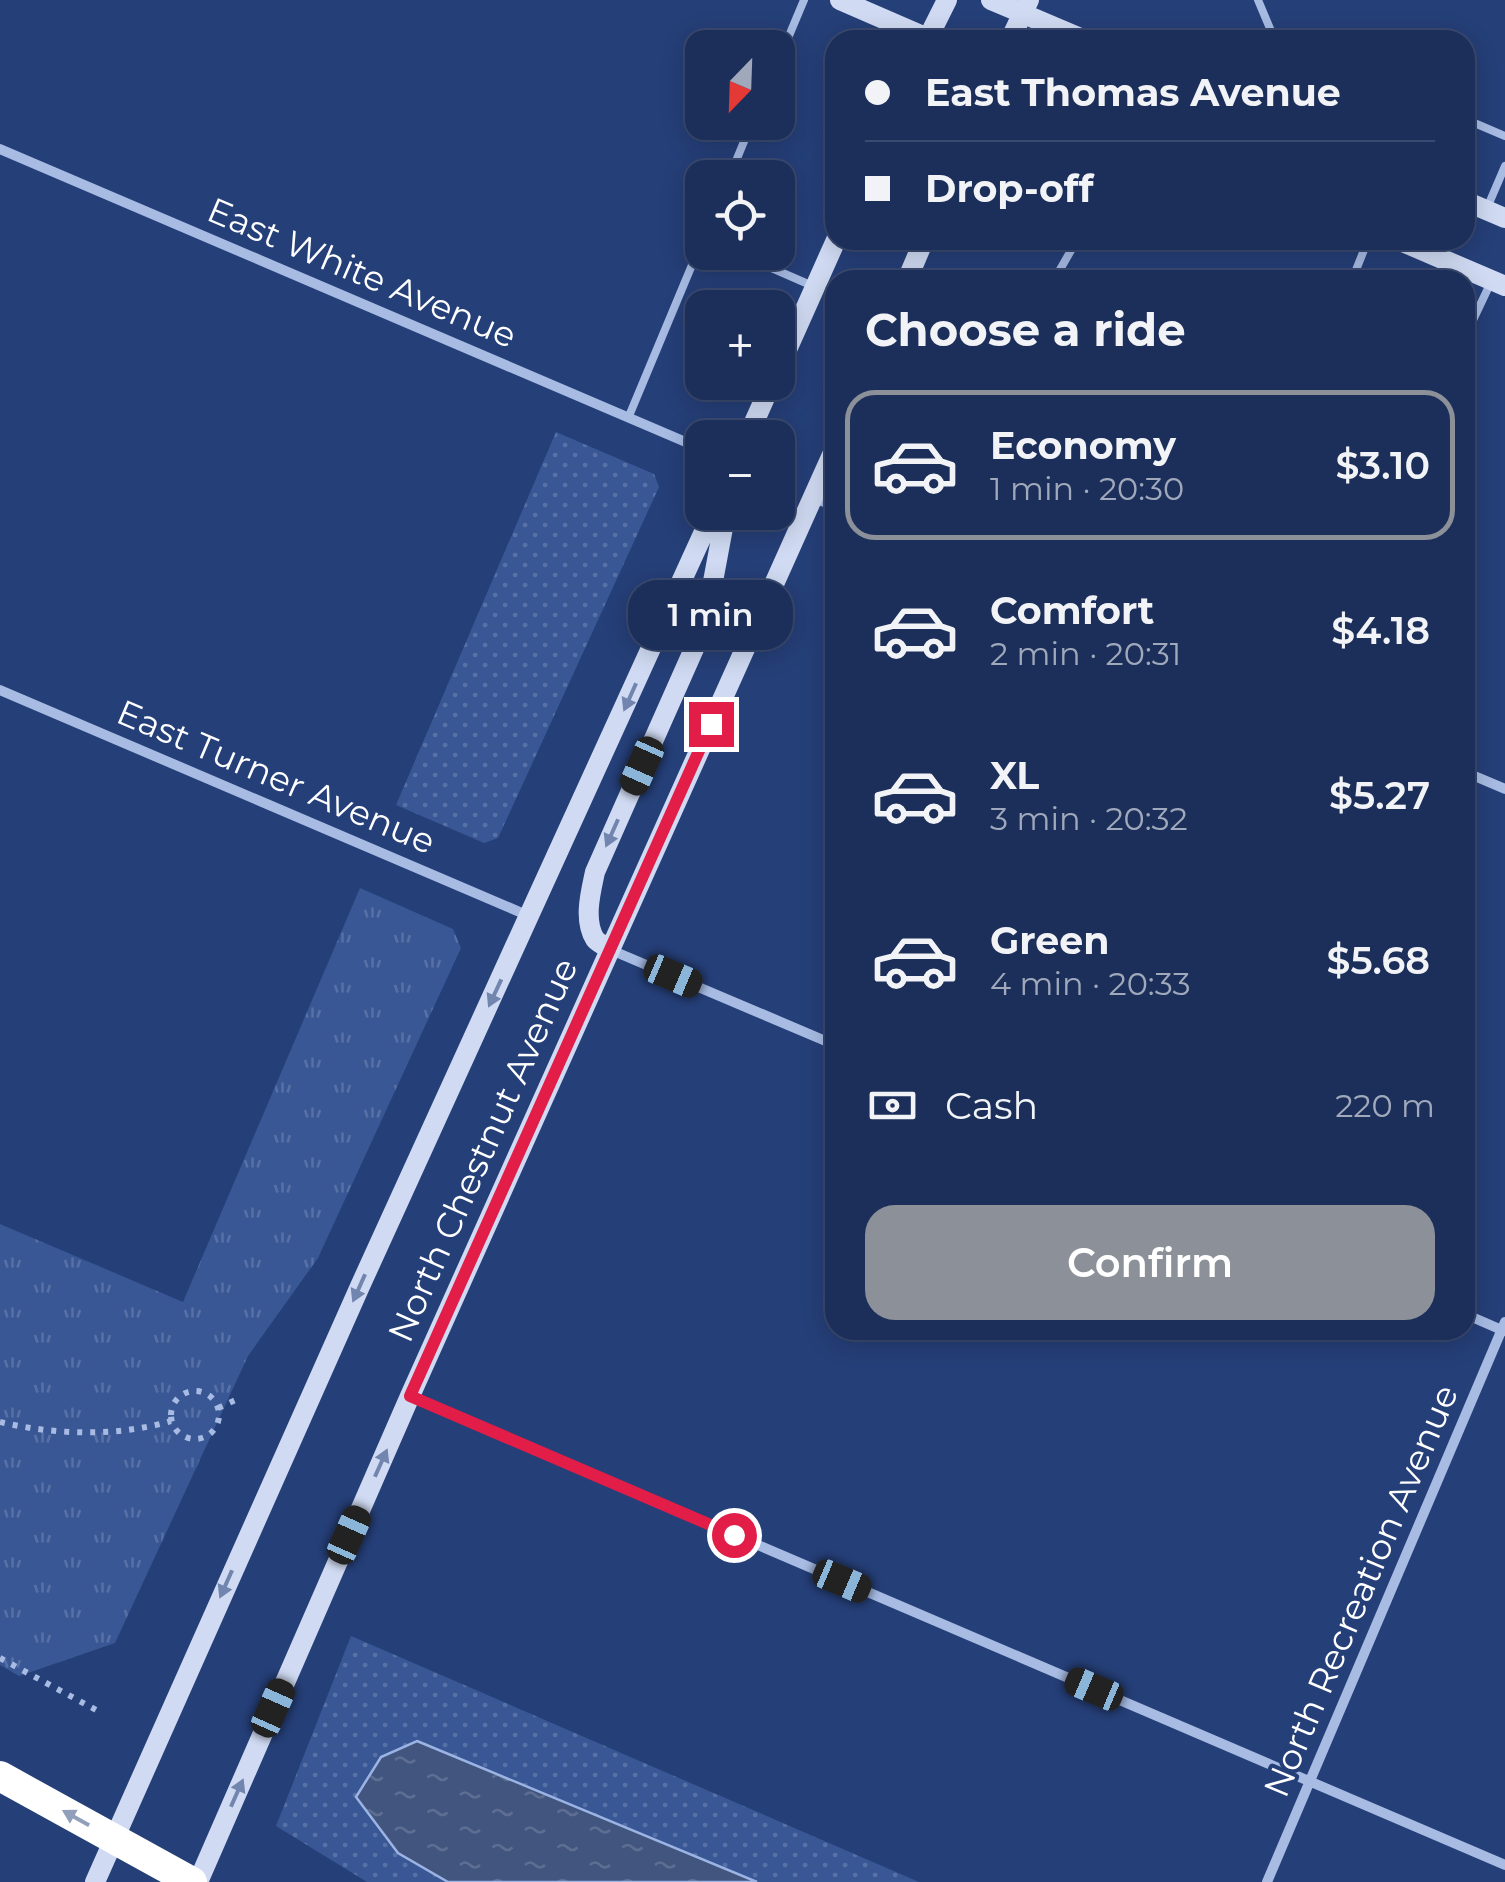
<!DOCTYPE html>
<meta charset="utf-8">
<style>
body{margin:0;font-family:Montserrat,sans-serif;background:#253760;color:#f1f3f6;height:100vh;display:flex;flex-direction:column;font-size:38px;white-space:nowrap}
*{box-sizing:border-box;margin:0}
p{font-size:32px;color:#a0a9bb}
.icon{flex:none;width:55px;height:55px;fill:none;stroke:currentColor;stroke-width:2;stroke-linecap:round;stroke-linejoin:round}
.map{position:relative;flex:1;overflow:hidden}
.drawer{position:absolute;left:825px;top:270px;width:650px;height:1070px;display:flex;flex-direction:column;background:#1c2f5a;border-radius:30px;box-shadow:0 5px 25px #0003,0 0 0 2px #3a4a70}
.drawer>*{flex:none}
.guide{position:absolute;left:825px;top:30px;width:650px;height:220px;border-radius:30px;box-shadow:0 5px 25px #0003,0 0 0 2px #3a4a70;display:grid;align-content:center;height:220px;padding:0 40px;background:#1c2f5a}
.needle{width:65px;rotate:203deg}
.fabs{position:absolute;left:685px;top:30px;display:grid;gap:20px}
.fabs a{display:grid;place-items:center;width:110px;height:110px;border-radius:20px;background:#1c2f5a;box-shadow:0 5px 25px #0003,0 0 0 2px #3a4a70;font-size:50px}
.end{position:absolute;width:45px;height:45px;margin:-22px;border:12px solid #e11d48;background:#fff;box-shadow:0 0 0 5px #fff}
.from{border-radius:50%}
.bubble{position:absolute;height:70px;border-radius:30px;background:#1c2f5a;box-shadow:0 5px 25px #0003,0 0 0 2px #3a4a70;font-size:32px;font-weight:600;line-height:70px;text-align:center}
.car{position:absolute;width:30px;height:60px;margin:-30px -15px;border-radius:12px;box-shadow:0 0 8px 2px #0007;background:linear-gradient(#222 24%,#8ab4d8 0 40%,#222 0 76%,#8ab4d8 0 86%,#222 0)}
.guide b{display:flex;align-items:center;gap:35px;height:95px;font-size:38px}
.guide b+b{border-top:2px solid #3a4a70}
.guide i{width:25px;height:25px;background:#f1f3f6}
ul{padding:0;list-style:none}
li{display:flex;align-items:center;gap:30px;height:150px;margin:0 20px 15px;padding:0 20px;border:5px solid transparent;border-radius:30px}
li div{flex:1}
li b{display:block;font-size:38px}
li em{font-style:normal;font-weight:600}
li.selected{border-color:#8c9099}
li>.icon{width:90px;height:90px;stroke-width:1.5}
h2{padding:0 40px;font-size:45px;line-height:120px}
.pay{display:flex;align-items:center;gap:25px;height:110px;padding:0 40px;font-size:38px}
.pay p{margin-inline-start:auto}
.action{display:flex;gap:20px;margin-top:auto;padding:20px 40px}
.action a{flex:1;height:115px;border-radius:30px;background:#8c9099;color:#fff;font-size:40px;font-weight:600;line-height:115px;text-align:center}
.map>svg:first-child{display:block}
.grass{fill:url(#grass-dots)}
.park{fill:url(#park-tufts)}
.water{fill:url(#water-ripples);stroke:#9bb4e4;stroke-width:2.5}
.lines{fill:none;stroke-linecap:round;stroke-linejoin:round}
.path{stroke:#a7bbe3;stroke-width:6;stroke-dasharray:5 8;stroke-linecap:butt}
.lane{stroke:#a7bbe3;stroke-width:8}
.street{stroke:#a7bbe3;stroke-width:10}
.secondary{stroke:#d0dbf3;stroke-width:20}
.highway{stroke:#fff;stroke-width:30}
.oneway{fill:#7285af}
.oneway2{fill:#929fbc}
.route{stroke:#e11d48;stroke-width:12}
.labels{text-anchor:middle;stroke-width:8;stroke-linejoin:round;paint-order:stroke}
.street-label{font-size:35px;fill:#fff;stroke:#253f78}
</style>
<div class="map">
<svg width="1505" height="1882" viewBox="0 0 1505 1882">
<defs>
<pattern id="grass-dots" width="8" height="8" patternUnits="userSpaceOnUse" patternTransform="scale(2.5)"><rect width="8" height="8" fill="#395795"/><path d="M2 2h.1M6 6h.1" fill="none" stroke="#5770a5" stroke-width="1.8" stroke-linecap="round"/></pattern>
<pattern id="park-tufts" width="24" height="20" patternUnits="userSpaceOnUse" patternTransform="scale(2.5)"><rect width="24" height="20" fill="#395795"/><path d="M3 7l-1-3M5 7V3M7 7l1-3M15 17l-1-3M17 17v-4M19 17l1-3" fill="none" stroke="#5770a5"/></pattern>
<pattern id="water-ripples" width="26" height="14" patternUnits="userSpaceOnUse" patternTransform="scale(2.5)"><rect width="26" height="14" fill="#41557f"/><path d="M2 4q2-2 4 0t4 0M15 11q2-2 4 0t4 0" fill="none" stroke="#5e6e92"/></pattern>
</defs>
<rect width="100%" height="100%" fill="#253f78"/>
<path class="grass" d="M 556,432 L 654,474 L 659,487 L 498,838 L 484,843 L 396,805 Z
M 351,1636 L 919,1882 L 367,1882 L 276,1826 Z"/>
<path class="park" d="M 360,888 L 453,929 L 461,948 L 318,1258 L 248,1356 L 115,1643 L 19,1676 L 0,1665 L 0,1224 L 183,1302 Z"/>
<path class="water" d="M 417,1741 L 757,1882 L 448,1882 L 398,1853 L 356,1797 L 381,1757 Z"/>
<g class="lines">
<path class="path" d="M171 1415a24 24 0 1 1 48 0a24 24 0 1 1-48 0Z
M 218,1408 L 240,1398
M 0,1422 C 55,1435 117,1437 171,1421
M 0,1658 L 98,1711"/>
<path class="lane" d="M 1258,0 L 1274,38
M 778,62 L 804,0
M 1465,119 L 1505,136
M 729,178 L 752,122
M 1487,208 L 1505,166
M 735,252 L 815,287
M 1054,280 L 1077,240
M 1352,280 L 1368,240
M 1465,337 L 1491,282
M 629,416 L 702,241"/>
<path class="street" d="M 0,149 L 702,449
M 814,498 L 835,506
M 0,690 L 529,916
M 1465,772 L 1505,789
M 611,950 L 835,1045
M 1465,1314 L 1504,1331
M 410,1396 L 1505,1865
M 1267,1882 L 1505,1322"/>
<path class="secondary" d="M 840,0 L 932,40
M 991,0 L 1085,40
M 927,40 L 947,0
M 1010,40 L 1029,0
M 1465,201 L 1505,218
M 1398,240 L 1505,286
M 907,280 L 924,240
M 778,370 L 836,240
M 747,438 L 772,382
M 609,949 C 604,945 598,943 595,939 C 583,920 591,891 595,872 L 705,624 L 726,512
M 95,1882 L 361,1284 L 713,512
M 198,1882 L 410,1396 L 835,448"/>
<path class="highway" d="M 0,1776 L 192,1882"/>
</g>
<defs><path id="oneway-solid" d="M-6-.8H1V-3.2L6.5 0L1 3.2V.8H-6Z" transform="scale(2.5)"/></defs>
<g class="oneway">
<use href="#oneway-solid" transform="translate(630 697) rotate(114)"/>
<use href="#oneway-solid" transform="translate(612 833) rotate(114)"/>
<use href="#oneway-solid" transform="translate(495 993) rotate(115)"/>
<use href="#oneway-solid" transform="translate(359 1288) rotate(114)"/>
<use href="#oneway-solid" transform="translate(381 1463) rotate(-66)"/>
<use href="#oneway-solid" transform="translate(226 1584) rotate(114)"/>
<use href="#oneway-solid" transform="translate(237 1793) rotate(-66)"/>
</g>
<use class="oneway2" href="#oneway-solid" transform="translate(76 1818) rotate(-151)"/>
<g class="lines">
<path class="route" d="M 711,724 L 410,1396 L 734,1535"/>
</g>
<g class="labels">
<g class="street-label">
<text transform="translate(362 273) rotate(23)" y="12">East White Avenue</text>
<text transform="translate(276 777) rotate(23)" y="12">East Turner Avenue</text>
<text transform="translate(483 1150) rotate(-66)" y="12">North Chestnut Avenue</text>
<text transform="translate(1361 1591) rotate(-67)" y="12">North Recreation Avenue</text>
</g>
</g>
</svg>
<div class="fabs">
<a><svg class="needle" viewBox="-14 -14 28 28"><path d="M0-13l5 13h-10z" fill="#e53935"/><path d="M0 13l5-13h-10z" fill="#a0a9bb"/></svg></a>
<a><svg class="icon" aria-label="locate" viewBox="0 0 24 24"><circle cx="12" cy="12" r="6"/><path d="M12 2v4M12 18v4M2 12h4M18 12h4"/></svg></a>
<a>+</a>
<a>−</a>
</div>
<i class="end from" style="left:734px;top:1535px"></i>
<i class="end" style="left:711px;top:724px"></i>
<div class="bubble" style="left:628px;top:580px;width:165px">1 min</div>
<i class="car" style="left:642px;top:766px;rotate:204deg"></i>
<i class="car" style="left:673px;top:976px;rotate:113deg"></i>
<i class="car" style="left:349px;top:1535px;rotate:24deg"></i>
<i class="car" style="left:842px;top:1581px;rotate:113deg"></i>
<i class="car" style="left:1094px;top:1689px;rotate:293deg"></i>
<i class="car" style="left:273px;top:1708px;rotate:24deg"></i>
<div class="guide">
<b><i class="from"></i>East Thomas Avenue</b>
<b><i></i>Drop-off</b>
</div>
<section class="drawer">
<h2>Choose a ride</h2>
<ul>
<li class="selected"><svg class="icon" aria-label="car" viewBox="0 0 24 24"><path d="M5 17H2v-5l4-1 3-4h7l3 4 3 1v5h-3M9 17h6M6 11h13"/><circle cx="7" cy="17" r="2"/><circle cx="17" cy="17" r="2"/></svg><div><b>Economy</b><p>1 min · 20:30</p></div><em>$3.10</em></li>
<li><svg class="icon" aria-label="car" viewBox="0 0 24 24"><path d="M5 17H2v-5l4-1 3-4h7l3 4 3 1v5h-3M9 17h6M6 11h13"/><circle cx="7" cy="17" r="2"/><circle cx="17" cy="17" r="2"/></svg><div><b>Comfort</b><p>2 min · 20:31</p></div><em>$4.18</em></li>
<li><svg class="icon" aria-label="car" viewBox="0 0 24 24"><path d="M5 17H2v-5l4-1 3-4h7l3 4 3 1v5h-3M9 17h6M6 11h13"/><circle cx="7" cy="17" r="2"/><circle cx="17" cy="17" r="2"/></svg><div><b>XL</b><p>3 min · 20:32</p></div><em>$5.27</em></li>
<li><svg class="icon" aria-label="car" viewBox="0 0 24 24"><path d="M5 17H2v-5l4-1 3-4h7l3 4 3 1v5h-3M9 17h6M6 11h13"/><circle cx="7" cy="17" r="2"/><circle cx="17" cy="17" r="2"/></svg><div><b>Green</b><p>4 min · 20:33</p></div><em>$5.68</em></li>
</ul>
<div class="pay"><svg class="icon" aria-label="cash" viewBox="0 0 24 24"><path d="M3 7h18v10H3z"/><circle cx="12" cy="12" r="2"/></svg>Cash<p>220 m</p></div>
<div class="action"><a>Confirm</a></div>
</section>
</div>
